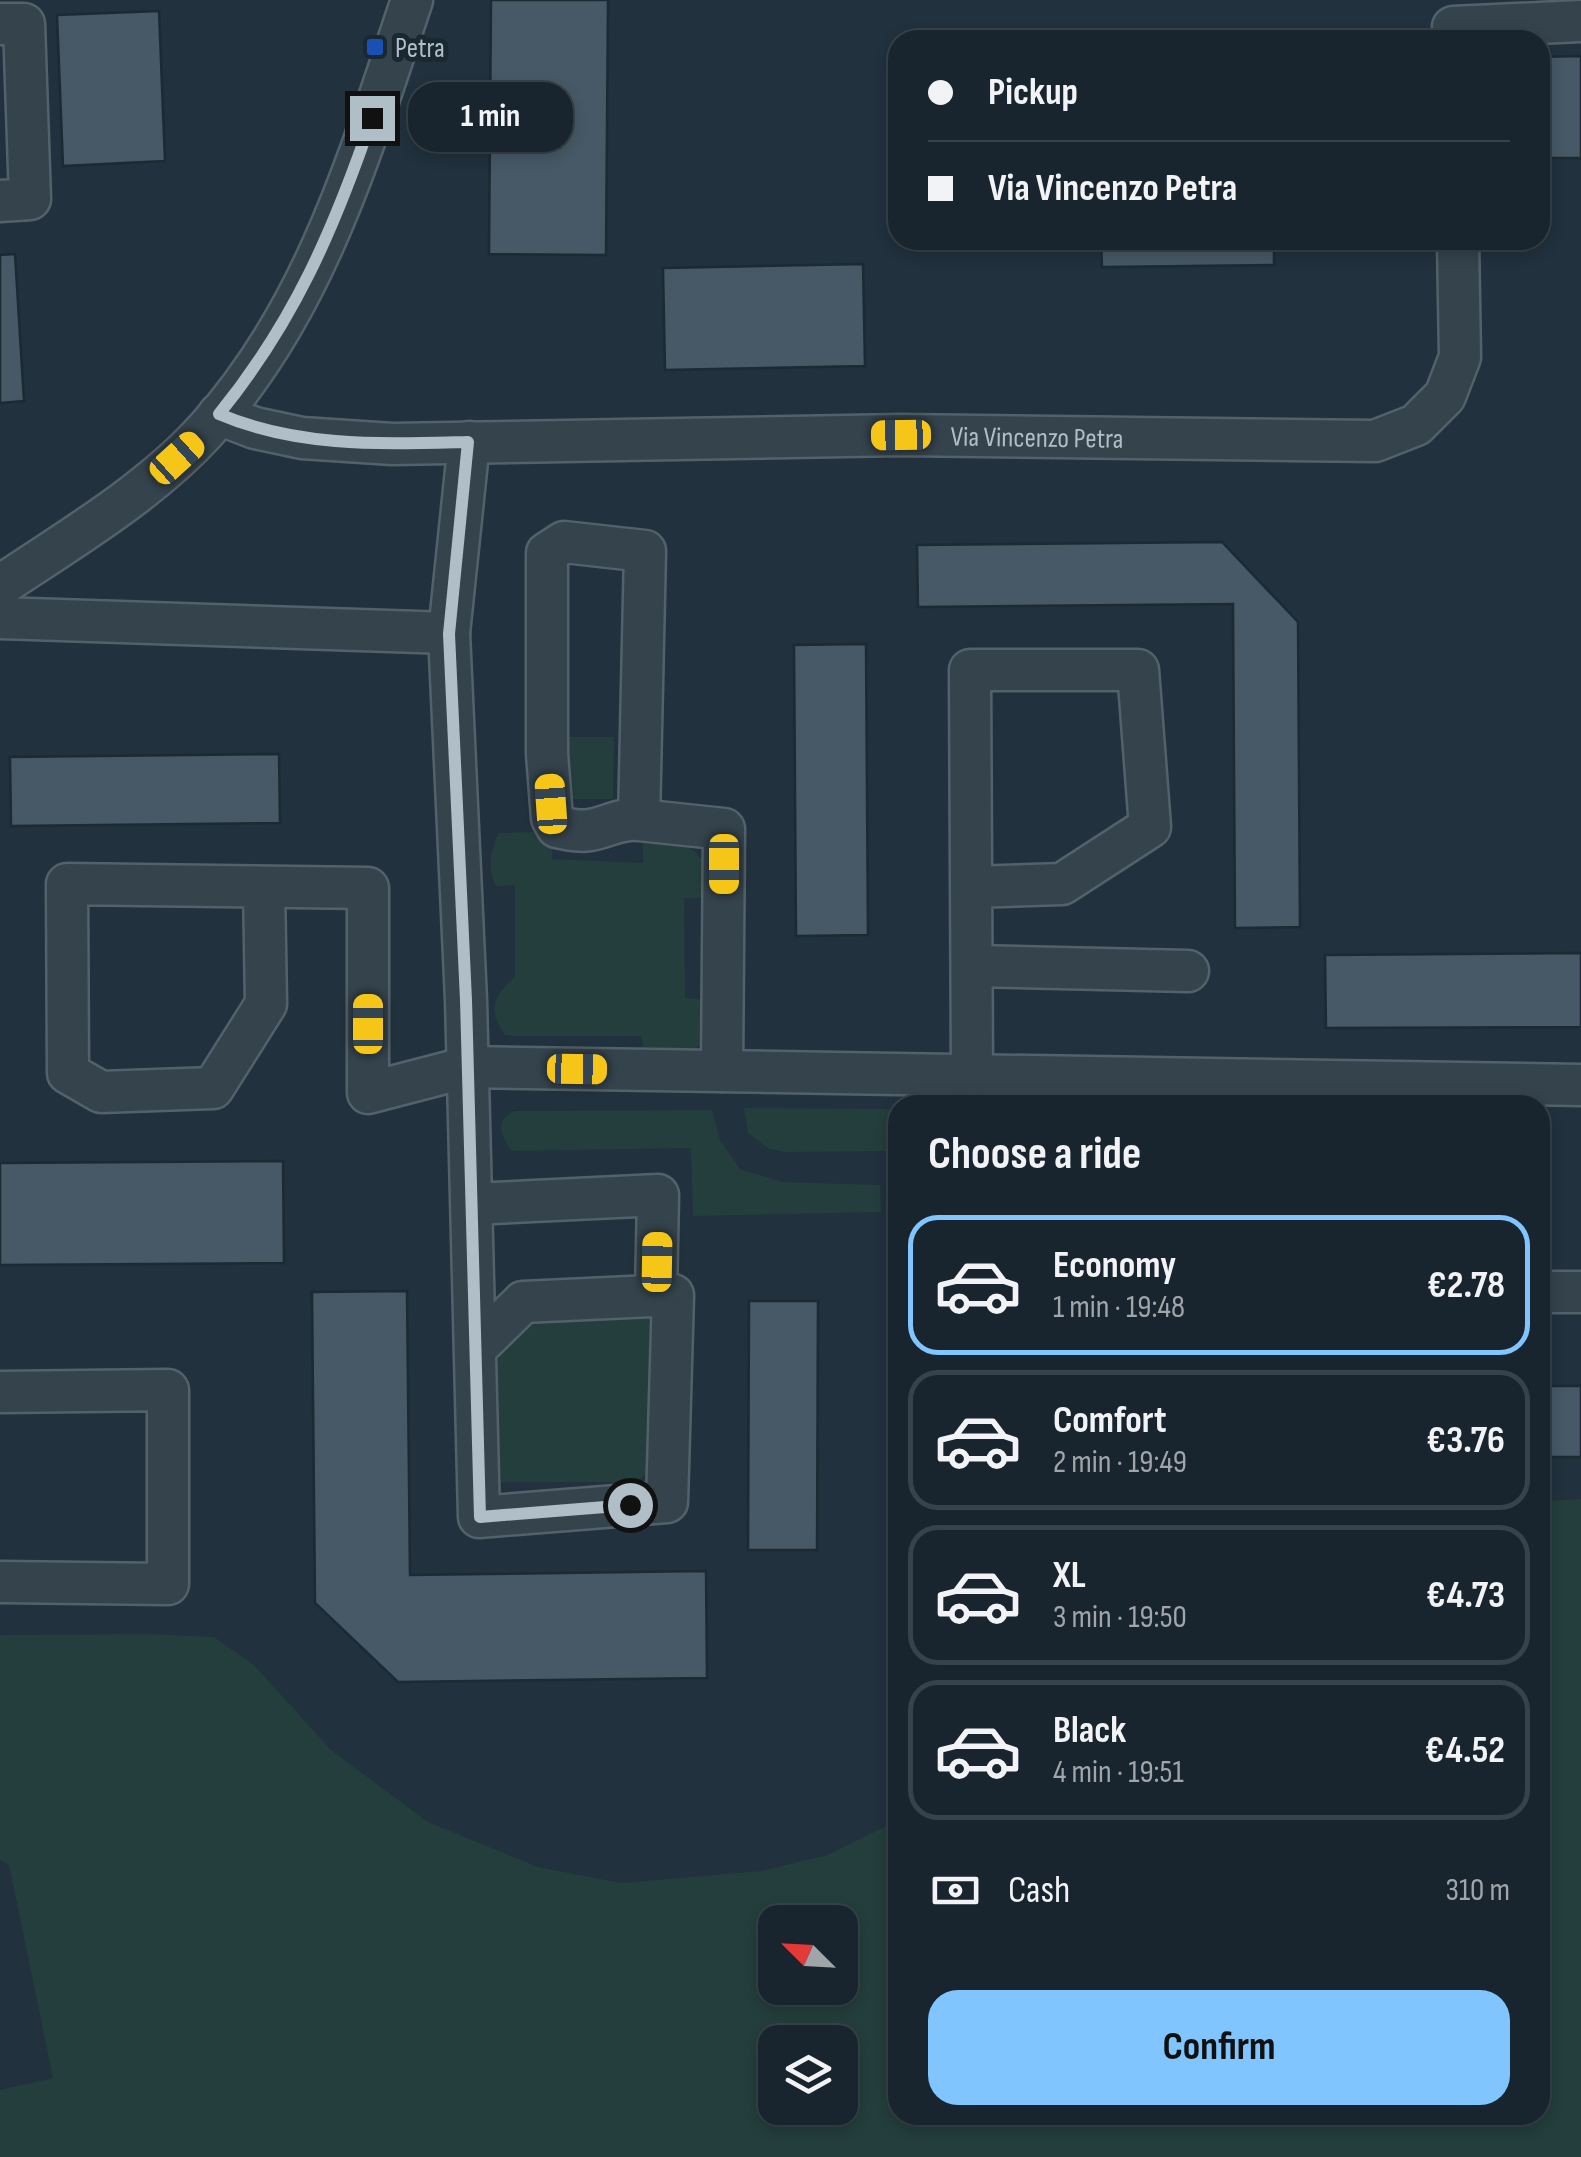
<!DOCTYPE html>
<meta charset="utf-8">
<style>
body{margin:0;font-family:"Sofia Sans Condensed",sans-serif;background:#222d36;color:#f1f3f6;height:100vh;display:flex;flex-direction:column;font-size:38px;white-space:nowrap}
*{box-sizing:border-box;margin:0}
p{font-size:32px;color:#9fa5aa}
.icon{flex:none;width:55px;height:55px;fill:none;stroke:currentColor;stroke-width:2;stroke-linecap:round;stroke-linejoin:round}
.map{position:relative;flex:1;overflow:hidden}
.details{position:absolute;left:888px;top:1095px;width:662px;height:1030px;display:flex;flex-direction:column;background:#19252e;border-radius:30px;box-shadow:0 5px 15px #0003,0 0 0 2px #37424a}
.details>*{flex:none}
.hud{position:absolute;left:888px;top:30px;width:662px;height:220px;border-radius:30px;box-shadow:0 5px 15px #0003,0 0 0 2px #37424a;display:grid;align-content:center;height:220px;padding:0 40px;background:#19252e}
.needle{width:65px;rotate:294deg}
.tools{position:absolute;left:758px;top:1905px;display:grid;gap:20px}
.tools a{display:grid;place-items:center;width:100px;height:100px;border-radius:20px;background:#19252e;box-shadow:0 5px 15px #0003,0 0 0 2px #37424a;font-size:50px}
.end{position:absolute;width:45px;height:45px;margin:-22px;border:12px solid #b0bec8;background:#111;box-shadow:0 0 0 5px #111}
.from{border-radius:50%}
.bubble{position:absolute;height:70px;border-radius:30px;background:#19252e;box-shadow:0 5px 15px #0003,0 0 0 2px #37424a;font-size:32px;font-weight:700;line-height:70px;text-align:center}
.car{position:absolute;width:30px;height:60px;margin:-30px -15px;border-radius:12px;box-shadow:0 0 8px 2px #0007;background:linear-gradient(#f5c518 24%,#345 0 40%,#f5c518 0 76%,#345 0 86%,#f5c518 0)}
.hud b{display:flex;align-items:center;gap:35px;height:95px;font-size:38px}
.hud b+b{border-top:2px solid #37424a}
.hud i{width:25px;height:25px;background:#f1f3f6}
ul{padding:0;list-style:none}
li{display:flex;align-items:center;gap:30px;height:140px;margin:0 20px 15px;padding:0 20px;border:5px solid #37424a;border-radius:30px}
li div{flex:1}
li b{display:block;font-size:38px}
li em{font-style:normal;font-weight:700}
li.current{border-color:#80c5fd}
li>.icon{width:90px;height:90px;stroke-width:1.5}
h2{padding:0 40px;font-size:45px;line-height:120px}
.pay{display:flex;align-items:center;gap:25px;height:110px;padding:0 40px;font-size:38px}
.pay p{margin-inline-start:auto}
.button{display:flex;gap:20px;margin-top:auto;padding:20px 40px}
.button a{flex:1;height:115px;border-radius:30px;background:#80c5fd;color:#111;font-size:40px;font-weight:700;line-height:115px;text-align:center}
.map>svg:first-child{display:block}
.green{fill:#233e3c;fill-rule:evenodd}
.building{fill:#475966;stroke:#1c2a33;stroke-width:2.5}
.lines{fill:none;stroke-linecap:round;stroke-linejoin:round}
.minor-casing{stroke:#53616a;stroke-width:45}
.minor{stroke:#35434d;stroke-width:40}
.route{stroke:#b0bec8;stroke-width:12}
.transit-dot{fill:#1a4fb4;stroke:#1a2831;stroke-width:4}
.labels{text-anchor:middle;stroke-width:10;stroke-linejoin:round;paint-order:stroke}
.poi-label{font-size:28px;fill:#b0bec8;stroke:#1a2831;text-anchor:start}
.street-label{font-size:28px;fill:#b0bec8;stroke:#1a2831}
</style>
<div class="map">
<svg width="1581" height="2157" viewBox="0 0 1581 2157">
<rect width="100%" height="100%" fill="#21313d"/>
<path class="green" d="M 559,737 L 614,737 L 613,799 L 559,799 Z
M 534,832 L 552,841 L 552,859 L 643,863 L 643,836 L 681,839 L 706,863 L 708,898 L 684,898 L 685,998 L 707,1000 L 704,1041 L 690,1054 L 645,1059 L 641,1036 L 516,1036 L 505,1035 C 486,1008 494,997 515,976 L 515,885 L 496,886 C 487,871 490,849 499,833 Z
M 744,1108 L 897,1109 L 897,1151 L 785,1152 L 769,1149 L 748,1133 Z
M 712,1110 L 720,1140 L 740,1169 L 782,1182 L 880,1185 L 881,1212 L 693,1216 L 691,1148 L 512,1151 C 500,1136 494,1120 515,1111 Z
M 645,1309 L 659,1320 L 648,1474 L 634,1482 L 501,1482 L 491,1475 L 485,1364 L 533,1317 Z
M 1581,1499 L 1581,2157 L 0,2157 L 0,2090 L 53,2078 L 9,1865 L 0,1860 L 0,1635 L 149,1634 L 214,1637 L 254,1665 L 331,1750 L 428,1822 L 538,1867 L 621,1883 L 761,1871 L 827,1855 L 897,1821 L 898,2115 L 1540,2115 L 1540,1501 ZM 840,1922 L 840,1988 L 775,1988 L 775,1922 ZM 840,2042 L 840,2108 L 775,2108 L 775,2042 Z"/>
<path class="building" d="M 491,0 L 608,0 L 606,255 L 489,254 Z
M 159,11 L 165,161 L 63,166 L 57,15 Z
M 1581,56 L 1581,158 L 1540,158 L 1540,57 Z
M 1101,240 L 1274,240 L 1274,265 L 1102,267 Z
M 15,254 L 24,401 L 0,403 L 0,255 Z
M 863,264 L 865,366 L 665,370 L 663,268 Z
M 1222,542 L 1298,622 L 1300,927 L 1235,928 L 1233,604 L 918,607 L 917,545 Z
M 866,644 L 868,935 L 796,936 L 794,645 Z
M 279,754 L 280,823 L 11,826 L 10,757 Z
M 1581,953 L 1581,1027 L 1326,1028 L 1325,955 Z
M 283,1161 L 284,1263 L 0,1265 L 0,1163 Z
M 407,1291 L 410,1575 L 706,1571 L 707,1678 L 398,1682 L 315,1603 L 312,1292 Z
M 749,1301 L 818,1301 L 817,1550 L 748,1550 Z
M 1540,1386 L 1581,1386 L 1581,1457 L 1540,1457 Z"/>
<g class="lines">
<g class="minor-casing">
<g id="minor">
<path d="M 0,24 L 24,24 L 30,199 L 0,201"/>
<path d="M 1453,27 L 1581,21"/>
<path id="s1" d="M 219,414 L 255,428 L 302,438 L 392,444 L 901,435 L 1375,441 L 1416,425 L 1445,396 L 1460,357 L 1458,240"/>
<path d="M 469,442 L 449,633 L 466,1000 L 479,1517 L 667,1502 L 673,1295 L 523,1302 L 475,1349"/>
<path d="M 0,586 C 69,540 150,492 206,430 C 316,309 361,151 412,0"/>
<path d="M 0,618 L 449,633"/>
<path d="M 639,820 C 620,818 608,827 590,830 C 579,832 568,829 557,827 L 552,818 L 547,754 L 547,553 L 564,542 L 645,551 L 639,820 L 724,829 L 722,1071"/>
<path d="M 264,887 L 266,1004 L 213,1088 L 101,1092 L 68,1073 L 67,884 L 368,888 L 368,1093 L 468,1067 L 1581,1085"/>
<path d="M 971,887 L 1062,884 L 1150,827 L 1138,670 L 970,670 L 972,1075"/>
<path d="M 972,966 L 1188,971"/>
<path d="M 472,1204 L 658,1195 L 656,1295"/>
<path d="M 1540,1292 L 1581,1292"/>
<path d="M 0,1392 L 168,1390 L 168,1584 L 0,1582"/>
</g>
</g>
<use href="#minor" class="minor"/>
</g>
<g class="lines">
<path class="route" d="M 372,118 C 334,229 294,322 219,414 C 298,448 384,444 468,442 L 449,634 L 466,1000 L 480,1517 L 630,1505"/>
</g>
<rect class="transit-dot" x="365" y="37" width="20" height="20" rx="5"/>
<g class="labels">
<g class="poi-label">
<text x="395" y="57">Petra</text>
</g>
<g class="street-label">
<text dy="10" stroke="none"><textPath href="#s1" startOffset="822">Via Vincenzo Petra</textPath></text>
</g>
</g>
</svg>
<div class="tools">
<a><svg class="needle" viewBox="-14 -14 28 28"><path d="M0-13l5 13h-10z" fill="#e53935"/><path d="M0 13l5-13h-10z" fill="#9fa5aa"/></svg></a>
<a><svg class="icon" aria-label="layers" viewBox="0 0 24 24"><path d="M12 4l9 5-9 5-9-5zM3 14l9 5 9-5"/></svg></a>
</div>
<i class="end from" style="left:630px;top:1505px"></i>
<i class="end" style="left:372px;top:118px"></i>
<div class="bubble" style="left:408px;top:82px;width:165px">1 min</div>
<i class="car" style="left:901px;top:435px;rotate:269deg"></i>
<i class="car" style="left:177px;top:458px;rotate:48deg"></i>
<i class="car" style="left:551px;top:804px;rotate:356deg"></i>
<i class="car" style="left:724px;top:864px;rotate:180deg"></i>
<i class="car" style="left:368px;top:1024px;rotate:0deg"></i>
<i class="car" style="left:577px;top:1069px;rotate:91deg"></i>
<i class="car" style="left:657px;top:1262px;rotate:1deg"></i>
<div class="hud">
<b><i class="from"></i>Pickup</b>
<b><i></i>Via Vincenzo Petra</b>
</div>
<section class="details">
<h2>Choose a ride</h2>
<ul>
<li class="current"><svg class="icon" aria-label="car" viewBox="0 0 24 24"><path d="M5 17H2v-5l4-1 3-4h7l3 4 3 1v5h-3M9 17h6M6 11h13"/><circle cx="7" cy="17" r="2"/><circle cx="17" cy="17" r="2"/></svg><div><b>Economy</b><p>1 min · 19:48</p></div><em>€2.78</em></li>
<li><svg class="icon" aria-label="car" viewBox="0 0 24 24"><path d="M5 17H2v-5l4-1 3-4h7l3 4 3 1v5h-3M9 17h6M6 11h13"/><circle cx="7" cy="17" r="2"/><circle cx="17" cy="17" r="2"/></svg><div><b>Comfort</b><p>2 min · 19:49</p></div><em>€3.76</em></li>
<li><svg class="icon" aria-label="car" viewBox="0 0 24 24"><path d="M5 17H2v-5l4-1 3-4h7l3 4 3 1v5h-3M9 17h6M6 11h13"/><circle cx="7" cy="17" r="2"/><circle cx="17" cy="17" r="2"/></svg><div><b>XL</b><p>3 min · 19:50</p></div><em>€4.73</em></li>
<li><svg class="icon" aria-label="car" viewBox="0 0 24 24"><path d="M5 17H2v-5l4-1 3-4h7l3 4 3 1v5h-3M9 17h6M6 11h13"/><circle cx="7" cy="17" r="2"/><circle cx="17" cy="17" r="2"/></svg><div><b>Black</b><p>4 min · 19:51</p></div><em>€4.52</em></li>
</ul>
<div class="pay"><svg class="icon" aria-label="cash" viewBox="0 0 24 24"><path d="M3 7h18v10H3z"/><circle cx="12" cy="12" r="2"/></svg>Cash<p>310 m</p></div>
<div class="button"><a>Confirm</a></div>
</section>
</div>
